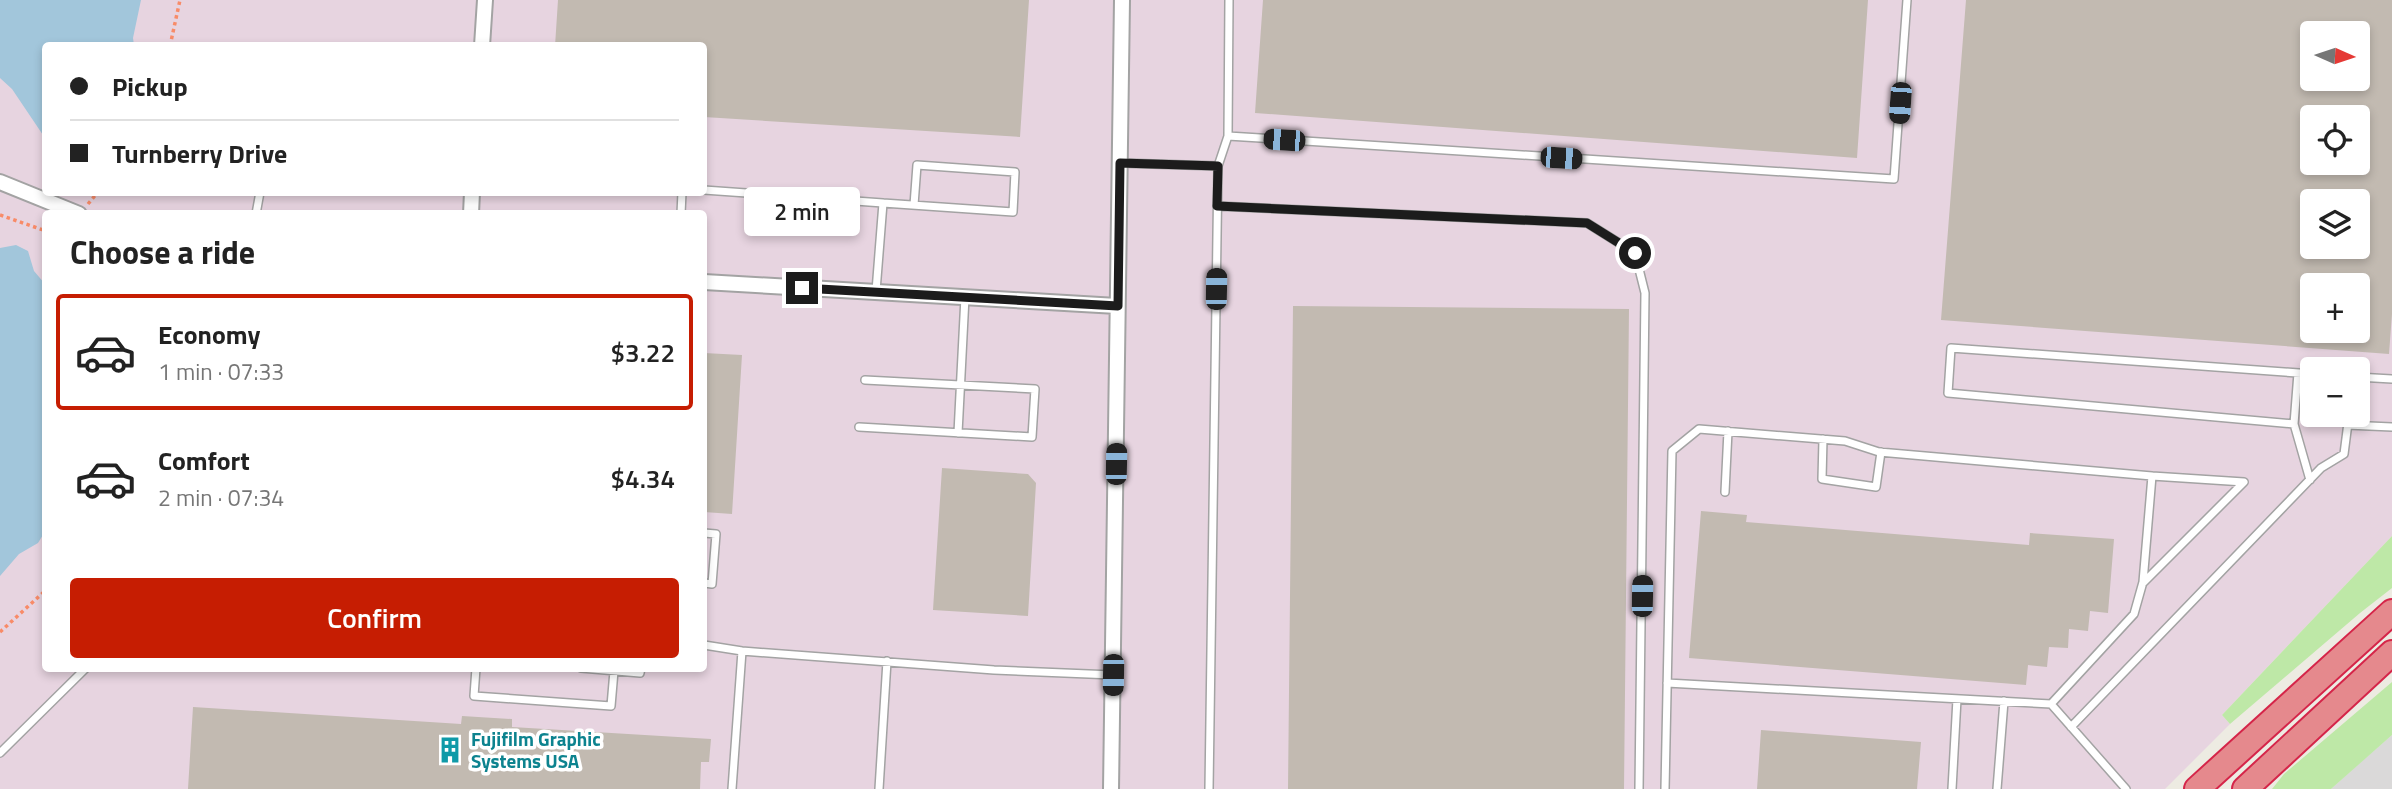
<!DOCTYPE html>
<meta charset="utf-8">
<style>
body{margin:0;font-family:"Titillium Web",sans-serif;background:#f6f6f6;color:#222;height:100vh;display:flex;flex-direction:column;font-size:26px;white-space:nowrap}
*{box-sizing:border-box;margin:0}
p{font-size:23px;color:#767676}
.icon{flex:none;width:38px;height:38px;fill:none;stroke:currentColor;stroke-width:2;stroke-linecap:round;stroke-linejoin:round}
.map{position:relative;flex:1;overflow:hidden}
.side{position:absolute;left:42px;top:210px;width:665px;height:462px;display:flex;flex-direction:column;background:#fff;border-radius:7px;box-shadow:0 4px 10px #0003}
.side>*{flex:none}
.hud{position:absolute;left:42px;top:42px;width:665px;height:154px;border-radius:7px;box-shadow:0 4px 10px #0003;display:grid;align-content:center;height:154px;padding:0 28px;background:#fff}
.needle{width:46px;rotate:93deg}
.fabs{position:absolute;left:2300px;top:21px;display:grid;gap:14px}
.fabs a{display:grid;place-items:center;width:70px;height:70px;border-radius:7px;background:#fff;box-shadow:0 4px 10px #0003;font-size:35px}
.end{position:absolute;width:32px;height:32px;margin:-16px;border:9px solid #1c1c1c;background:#fff;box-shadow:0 0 0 4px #fff}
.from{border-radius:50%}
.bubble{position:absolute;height:49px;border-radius:7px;background:#fff;box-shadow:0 4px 10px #0003;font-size:23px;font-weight:600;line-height:49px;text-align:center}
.car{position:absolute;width:21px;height:42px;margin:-21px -10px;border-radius:9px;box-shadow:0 0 5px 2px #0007;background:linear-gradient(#222 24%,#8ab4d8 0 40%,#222 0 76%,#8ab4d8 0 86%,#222 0)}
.hud b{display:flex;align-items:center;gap:24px;height:66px;font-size:26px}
.hud b+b{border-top:2px solid #e0e0e0}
.hud i{width:18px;height:18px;background:#222}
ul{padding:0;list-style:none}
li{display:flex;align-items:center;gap:21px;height:116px;margin:0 14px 10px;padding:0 14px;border:4px solid transparent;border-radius:7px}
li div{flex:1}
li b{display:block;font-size:26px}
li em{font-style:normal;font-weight:600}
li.active{border-color:#c61d02}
li>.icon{width:63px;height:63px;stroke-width:1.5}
h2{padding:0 28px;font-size:32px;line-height:84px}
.cta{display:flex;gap:14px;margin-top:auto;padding:14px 28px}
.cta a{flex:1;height:80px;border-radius:7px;background:#c61d02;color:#fff;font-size:28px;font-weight:600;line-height:80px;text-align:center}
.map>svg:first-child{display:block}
.residential{fill:#dad9d9}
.industrial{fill:#e7d4e0;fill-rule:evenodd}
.grass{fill:#bee8a7}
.water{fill:#a2c6db}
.building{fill:#c2bab1;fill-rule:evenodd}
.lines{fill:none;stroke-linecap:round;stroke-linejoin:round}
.lane-casing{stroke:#a3a3a3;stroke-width:10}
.street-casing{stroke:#a3a3a3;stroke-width:18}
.highway-casing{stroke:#d52549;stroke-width:28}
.path{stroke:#f88b68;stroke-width:3.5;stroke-dasharray:3.5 3.5;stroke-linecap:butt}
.lane{stroke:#fff;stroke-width:7}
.street{stroke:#fff;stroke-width:14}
.highway{stroke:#e5898d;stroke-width:24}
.route{stroke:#1c1c1c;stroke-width:9}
.labels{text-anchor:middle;stroke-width:7;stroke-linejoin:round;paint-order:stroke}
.culture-label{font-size:19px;font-weight:bold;fill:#0d838f;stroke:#fff;text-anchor:start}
</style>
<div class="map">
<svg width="2392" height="789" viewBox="0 0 2392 789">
<rect width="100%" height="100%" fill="#edebe2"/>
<path class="residential" d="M 2392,735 L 2392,789 L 2331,789 L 2361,762 Z"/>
<path class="industrial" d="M 0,0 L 2392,0 L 2392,536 L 2222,715 L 2230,724 L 2165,789 L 0,789 ZM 2312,33 L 2357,33 L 2357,79 L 2312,79 ZM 46,46 L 704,46 L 704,192 L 46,192 ZM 2312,117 L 2357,117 L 2357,163 L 2312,163 ZM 2312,201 L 2357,201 L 2357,247 L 2312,247 ZM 46,214 L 704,214 L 704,668 L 46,668 ZM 2312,285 L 2357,285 L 2357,331 L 2312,331 ZM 2312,369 L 2357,369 L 2357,415 L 2312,415 Z"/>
<path class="grass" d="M 2392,536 L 2392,588 L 2360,613 L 2230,724 L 2222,715 Z
M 2392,682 L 2392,735 L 2331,789 L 2272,789 L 2284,774 Z"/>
<path class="water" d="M 0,0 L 141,0 L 133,38 L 134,45 L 46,46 L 45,138 L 12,89 L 0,78 Z
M 16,245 L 28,251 L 34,271 L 45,284 L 46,530 L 38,543 L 19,554 L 0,576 L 0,248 Z"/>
<path class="building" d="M 558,0 L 1029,0 L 1020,137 L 704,117 L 704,46 L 555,46 Z
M 1263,0 L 1868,0 L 1857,158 L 1255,113 Z
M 1966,0 L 2392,0 L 2392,314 L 2389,354 L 1941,320 ZM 2312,33 L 2357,33 L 2357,79 L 2312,79 ZM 2312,117 L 2357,117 L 2357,163 L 2312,163 ZM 2312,201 L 2357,201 L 2357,247 L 2312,247 ZM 2312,285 L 2357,285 L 2357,331 L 2312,331 Z
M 1293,306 L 1629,309 L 1624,789 L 1288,789 Z
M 704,353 L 742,355 L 732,514 L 704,512 Z
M 942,468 L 1028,474 L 1036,483 L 1028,616 L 933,610 Z
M 1701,511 L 1747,515 L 1746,522 L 2029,545 L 2030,533 L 2114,539 L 2108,613 L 2090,611 L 2088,631 L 2069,629 L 2068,648 L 2049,647 L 2047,667 L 2028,665 L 2026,685 L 1689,658 Z
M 193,707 L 461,724 L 462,716 L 512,719 L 512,727 L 711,739 L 709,762 L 701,762 L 700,789 L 188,789 Z
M 1761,730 L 1921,742 L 1917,789 L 1757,789 Z"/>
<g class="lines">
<g class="lane-casing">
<path id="lane" d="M 1228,136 L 1894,179 L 1907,0
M 1120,163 L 1218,166 L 1228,136 L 1229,0
M 704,190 L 883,203
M 1217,206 L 1587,223 L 1635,253 L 1645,293 L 1639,789
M 256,214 L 260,192
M 681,214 L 682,192
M 876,291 L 883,203 L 1013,212 L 1015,172 L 917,165 L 914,205
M 2357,377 L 2392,379
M 2294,424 L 2298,373
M 2347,425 L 2392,427
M 859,427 L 1032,437 L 1035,389 L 865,380
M 958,433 L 965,297
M 1823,439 L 1822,479 L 1876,487 L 1881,452
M 2310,480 L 2294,424 L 1948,393 L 1951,348 L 2312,374
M 1725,492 L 1728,431
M 704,533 L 716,534 L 712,584 L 704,583
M 2144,582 L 2244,482 L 2152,476
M 704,645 L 742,651 L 994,670 L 1113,675
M 476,668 L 474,696 L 611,706 L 614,671
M 581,668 L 640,673 L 641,668
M 1667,683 L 2051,704
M 2071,727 L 2321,468 L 2344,454 L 2349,415
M 0,753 L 86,668
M 732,789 L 742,651
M 879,789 L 887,661
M 1209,789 L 1218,166
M 1665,789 L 1672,451 L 1699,429 L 1845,441 L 1879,452 L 2152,476 L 2143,582 L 2134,614 L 2051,704 L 2126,789
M 1952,789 L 1957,699
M 1997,789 L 2004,701"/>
</g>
<g class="street-casing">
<path id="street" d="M 482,46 L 485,0
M 0,182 L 79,214
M 471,214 L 472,192
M 704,282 L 1117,306
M 1111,789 L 1122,0"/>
</g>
<g class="highway-casing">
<path id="highway" d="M 2197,789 L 2392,612
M 2245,789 L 2392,653"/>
</g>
<path class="path" d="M 170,46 L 180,0
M 88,204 L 98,192
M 0,215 L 46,231
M 0,632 L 46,590"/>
<use href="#lane" class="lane"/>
<use href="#street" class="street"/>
<use href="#highway" class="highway"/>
</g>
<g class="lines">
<path class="route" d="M 802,288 L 1118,306 L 1120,163 L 1218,166 L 1217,206 L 1587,223 L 1635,253"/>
</g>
<defs>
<g id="building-bare" transform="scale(2.1)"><path d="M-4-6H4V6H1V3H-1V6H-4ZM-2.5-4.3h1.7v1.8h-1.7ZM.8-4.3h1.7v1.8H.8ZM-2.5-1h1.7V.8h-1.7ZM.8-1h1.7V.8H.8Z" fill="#0f9aa8" stroke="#fff" stroke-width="2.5" paint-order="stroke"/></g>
</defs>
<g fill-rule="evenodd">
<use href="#building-bare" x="450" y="750"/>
</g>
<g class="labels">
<g class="culture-label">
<text x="471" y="746">Fujifilm Graphic<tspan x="471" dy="22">Systems USA</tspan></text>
</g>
</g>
</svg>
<div class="fabs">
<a><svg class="needle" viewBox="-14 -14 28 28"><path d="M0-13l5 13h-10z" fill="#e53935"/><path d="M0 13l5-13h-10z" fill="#767676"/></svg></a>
<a><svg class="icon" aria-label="locate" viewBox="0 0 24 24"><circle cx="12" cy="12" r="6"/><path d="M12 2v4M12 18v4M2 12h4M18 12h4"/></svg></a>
<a><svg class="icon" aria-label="layers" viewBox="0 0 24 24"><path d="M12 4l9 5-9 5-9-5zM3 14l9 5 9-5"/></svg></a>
<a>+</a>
<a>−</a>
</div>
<i class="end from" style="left:1635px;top:253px"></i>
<i class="end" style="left:802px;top:288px"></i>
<div class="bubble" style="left:744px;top:187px;width:116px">2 min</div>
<i class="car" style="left:1900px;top:103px;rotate:184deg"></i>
<i class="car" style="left:1284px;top:140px;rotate:274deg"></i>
<i class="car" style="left:1561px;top:158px;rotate:94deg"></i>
<i class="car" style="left:1216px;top:289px;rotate:1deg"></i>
<i class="car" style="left:1116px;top:464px;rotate:1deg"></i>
<i class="car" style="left:1642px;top:596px;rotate:1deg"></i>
<i class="car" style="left:1113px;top:675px;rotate:181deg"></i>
<div class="hud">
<b><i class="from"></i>Pickup</b>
<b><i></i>Turnberry Drive</b>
</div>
<section class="side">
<h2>Choose a ride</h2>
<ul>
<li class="active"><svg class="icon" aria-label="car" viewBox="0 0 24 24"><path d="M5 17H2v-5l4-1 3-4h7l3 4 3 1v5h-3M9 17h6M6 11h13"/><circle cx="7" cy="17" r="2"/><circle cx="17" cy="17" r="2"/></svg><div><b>Economy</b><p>1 min · 07:33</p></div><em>$3.22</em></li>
<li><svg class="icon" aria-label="car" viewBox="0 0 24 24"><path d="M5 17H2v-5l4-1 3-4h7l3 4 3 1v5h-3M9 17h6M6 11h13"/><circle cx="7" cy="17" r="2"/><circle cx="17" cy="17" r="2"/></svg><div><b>Comfort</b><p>2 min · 07:34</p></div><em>$4.34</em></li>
</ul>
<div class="cta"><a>Confirm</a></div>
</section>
</div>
